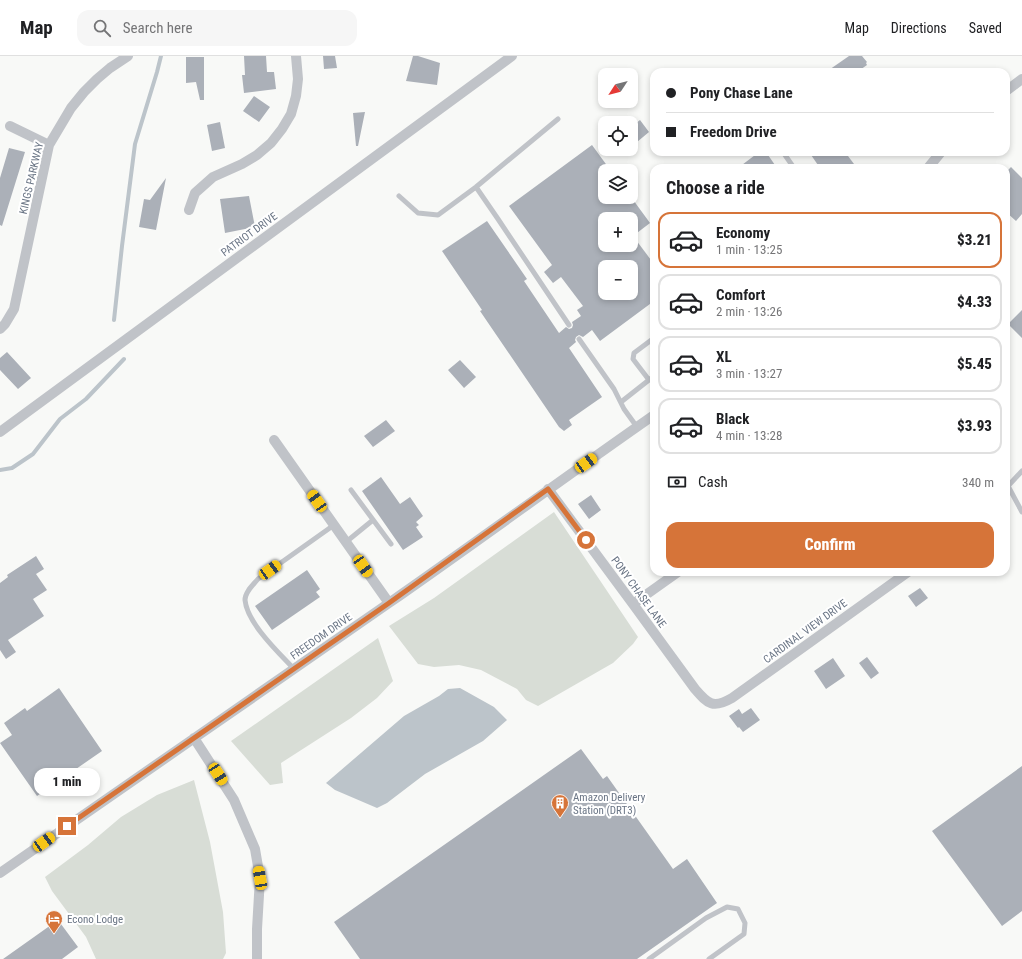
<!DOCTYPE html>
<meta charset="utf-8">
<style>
body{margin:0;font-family:"Roboto Condensed",sans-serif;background:#f6f6f6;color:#202124;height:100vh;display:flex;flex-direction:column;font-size:15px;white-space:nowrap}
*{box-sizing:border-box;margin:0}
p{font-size:13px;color:#757577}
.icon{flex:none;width:22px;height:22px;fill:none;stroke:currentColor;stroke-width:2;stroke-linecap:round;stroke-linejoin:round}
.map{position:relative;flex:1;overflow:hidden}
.details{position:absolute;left:650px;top:108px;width:360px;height:412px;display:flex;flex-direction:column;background:#fff;border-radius:12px;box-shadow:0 2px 6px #0003}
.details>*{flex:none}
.banner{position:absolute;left:650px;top:12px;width:360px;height:88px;border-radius:12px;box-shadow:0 2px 6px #0003;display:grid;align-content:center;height:88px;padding:0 16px;background:#fff}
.needle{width:26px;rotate:234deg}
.controls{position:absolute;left:598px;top:12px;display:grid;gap:8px}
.controls a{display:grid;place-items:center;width:40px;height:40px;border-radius:8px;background:#fff;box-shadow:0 2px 6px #0003;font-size:20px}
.end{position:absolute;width:18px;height:18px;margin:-9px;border:5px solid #d67439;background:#fff;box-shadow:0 0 0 2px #fff}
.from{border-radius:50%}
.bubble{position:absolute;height:28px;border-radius:12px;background:#fff;box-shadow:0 2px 6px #0003;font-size:13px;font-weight:800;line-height:28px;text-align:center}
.car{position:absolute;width:12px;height:24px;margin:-12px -6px;border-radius:5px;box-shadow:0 0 3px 1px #0007;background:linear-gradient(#f5c518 24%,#345 0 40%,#f5c518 0 76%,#345 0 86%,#f5c518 0)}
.banner b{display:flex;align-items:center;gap:14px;height:38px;font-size:15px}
.banner b+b{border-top:1px solid #e0e0e0}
.banner i{width:10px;height:10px;background:#202124}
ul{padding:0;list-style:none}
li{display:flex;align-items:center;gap:12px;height:56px;margin:0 8px 6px;padding:0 8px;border:2px solid #e0e0e0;border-radius:12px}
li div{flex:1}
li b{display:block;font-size:15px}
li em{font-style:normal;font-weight:800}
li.on{border-color:#d67439}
li>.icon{width:36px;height:36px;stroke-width:1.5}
h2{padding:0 16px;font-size:18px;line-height:48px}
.pay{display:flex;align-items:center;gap:10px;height:44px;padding:0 16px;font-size:15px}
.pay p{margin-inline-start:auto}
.action{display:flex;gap:8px;margin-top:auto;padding:8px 16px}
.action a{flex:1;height:46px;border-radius:12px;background:#d67439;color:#fff;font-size:16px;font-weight:800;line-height:46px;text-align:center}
header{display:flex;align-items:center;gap:24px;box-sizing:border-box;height:56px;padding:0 20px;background:#fff;border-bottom:1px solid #e0e0e0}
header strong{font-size:19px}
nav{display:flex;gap:22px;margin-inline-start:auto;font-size:14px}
.search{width:280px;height:36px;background:#f6f6f6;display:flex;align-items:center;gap:10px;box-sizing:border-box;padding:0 14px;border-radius:12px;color:#757577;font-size:15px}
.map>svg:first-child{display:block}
.green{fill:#d8ddd6}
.water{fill:#bcc4ca}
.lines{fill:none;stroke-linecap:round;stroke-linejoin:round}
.stream{stroke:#bcc4ca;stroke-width:4}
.building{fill:#abb0b8;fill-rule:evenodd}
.lane{stroke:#c0c3c8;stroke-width:5}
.street{stroke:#c0c3c8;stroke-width:10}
.route{stroke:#d67439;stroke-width:5}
.labels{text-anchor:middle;stroke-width:4;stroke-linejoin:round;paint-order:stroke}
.street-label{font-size:11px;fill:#6a7585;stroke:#fff}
.poi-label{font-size:11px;fill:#6a7585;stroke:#fff;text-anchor:start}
</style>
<header>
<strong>Map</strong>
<div class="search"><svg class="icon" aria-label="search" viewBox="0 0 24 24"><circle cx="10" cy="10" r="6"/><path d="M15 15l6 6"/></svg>Search here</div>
<nav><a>Map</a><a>Directions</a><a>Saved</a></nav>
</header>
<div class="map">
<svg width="1022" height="903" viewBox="0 0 1022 903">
<rect width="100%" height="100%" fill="#f8f9f7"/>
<path class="green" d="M 554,456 L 638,581 L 633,588 L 613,607 L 538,650 L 526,644 L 517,633 L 481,614 L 459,609 L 434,611 L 418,608 L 389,570 L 434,542 Z
M 378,582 L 393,625 L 377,642 L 351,662 L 281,707 L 283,727 L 270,729 L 231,685 Z
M 194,724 L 210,786 L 223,856 L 226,897 L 223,903 L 96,903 L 86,881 L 52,835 L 45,821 L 88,789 L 121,761 L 157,739 Z"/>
<path class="water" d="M 460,632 L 494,651 L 507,664 L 483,685 L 425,718 L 387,747 L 377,752 L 335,734 L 326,727 L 404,660 L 439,640 L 448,633 Z"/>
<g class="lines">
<path class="stream" d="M 114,264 L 122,190 L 135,88 L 157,16 L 161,0
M 0,414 L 12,412 L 33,398 L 60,363 L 86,343 L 124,303"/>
</g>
<path class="building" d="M 244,0 L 266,0 L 267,16 L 274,16 L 276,33 L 244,37 L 242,19 L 245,19 Z
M 323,0 L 335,0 L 337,12 L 324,13 Z
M 413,0 L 418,0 L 440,7 L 437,29 L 406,25 Z
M 849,0 L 862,0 L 867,6 L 866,7 L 867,9 L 857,16 L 826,16 Z
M 186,1 L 204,1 L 204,44 L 200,44 L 196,26 L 186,27 Z
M 254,40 L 270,51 L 259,66 L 243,55 Z
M 365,56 L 358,90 L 356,90 L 353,57 Z
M 640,64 L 649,76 L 637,86 L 631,78 L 631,71 Z
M 220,66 L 225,92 L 212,95 L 207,69 Z
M 592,89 L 611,115 L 605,115 L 605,141 L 631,141 L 650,167 L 633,180 L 654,208 L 654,245 L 600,285 L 592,274 L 583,281 L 579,279 L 576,281 L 575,284 L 576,286 L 569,292 L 602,341 L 569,364 L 572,369 L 564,375 L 559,371 L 480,255 L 482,254 L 442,195 L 487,165 L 527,223 L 524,225 L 559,277 L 566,271 L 569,273 L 572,272 L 573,269 L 572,266 L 581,260 L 577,254 L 583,250 L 561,221 L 553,227 L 544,216 L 552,209 L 509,150 ZM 605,163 L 631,163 L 631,189 L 605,189 ZM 605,211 L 631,211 L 631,237 L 605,237 Z
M 9,92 L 25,96 L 2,170 L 0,169 L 0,122 Z
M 759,96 L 766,96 L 777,112 L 738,112 Z
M 809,96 L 845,96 L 857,112 L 820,112 Z
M 1011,111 L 1022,122 L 1022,158 L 1016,165 L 1006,156 L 1006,116 Z
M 166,122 L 156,174 L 139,171 L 144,143 L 150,144 Z
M 249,140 L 255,171 L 225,177 L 220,143 Z
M 1022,254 L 1022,282 L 1008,268 Z
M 7,296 L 31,322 L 18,333 L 0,314 L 0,302 Z
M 460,304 L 476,321 L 464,332 L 448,314 Z
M 386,364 L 395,375 L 373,391 L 364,380 Z
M 381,421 L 400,448 L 410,441 L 423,460 L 416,466 L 419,469 L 416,471 L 423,481 L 403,494 L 362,435 Z
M 591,439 L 601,454 L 589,463 L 578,448 Z
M 36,500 L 44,513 L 36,518 L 47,534 L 33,543 L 44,560 L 8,584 L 16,596 L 6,603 L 0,594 L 0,527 L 8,521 L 7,519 Z
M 307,514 L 320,533 L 316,536 L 320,541 L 272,574 L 255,550 Z
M 920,532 L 928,542 L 916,551 L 908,540 Z
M 867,601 L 879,617 L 871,623 L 859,607 Z
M 833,602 L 845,620 L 826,633 L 814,615 Z
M 59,632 L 102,695 L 37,740 L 0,687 L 12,679 L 4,667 L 25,652 L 27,655 Z
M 751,652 L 760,664 L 743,676 L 739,671 L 738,672 L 729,660 L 739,653 L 742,658 Z
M 581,693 L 603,723 L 607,720 L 673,813 L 687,803 L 717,847 L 637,903 L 360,903 L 334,866 Z
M 1022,710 L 1022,855 L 1002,870 L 932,775 Z
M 58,864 L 78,891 L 62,903 L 3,903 Z"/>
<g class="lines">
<path class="lane" d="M 785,99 L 794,112
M 476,131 L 498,163 L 569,269
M 399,140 L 418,157 L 438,159 L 476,131 L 558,63
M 579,283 L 614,333 L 624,353 L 637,371
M 649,324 L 633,303 L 634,297 L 654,282
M 621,346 L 654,320
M 1022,415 L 1008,430 L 1022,456
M 351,434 L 391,488
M 346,486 L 373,464
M 294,613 C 279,597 247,567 245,544 C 245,536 253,529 258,523 L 334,469
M 649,903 L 706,862 L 727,851 L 738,853 L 745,867 L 744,878 L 709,903"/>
<path class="street" d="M 1006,35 L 1022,23
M 10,70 L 49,89
M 928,112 L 941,96
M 189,154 L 195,137 L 213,121 L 242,108 L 257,99 L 271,87 L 282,73 L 291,58 L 296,40 L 298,23 L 296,0
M 0,273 L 5,268 L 14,253 L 49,89 L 71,52 L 84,36 L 97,23 L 110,12 L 128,0
M 0,376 L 512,0
M 274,384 L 389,547
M 548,433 L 633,548 L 695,633 C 708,648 713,653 732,642 L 791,600 L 908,516
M 633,548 L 678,516
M 194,682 L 234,744 L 255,793 L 260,822 L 257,873 L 257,903
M 0,817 C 129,726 260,638 389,547 C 478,485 565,421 654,359"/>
</g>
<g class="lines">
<path class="route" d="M 67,770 L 389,547 L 548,433 L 586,484"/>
</g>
<defs>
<g id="building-pin" transform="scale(0.9)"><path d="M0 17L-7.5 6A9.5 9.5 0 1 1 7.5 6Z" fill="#d67439" stroke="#fff"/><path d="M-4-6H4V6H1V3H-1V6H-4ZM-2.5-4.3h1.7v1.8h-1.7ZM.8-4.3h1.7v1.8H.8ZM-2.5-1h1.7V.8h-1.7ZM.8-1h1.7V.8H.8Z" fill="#fff"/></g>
<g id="hotel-pin" transform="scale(0.9)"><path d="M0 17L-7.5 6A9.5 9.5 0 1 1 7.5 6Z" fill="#d67439" stroke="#fff"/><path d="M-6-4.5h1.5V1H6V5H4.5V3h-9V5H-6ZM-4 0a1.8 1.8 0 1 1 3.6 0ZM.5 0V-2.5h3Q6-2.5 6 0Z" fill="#fff"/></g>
</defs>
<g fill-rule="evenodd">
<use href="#building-pin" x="560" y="747"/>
<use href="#hotel-pin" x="54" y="863"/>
</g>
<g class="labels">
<g class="street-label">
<text transform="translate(31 122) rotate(-77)" y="4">KINGS PARKWAY</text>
<text transform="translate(249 178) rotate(-36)" y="4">PATRIOT DRIVE</text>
<text transform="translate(639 536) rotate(54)" y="4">PONY CHASE LANE</text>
<text transform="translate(805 575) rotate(-36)" y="4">CARDINAL VIEW DRIVE</text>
<text transform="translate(321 580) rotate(-35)" y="4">FREEDOM DRIVE</text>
</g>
<g class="poi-label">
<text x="573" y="745">Amazon Delivery<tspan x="573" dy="13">Station (DRT3)</tspan></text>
<text x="67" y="867">Econo Lodge</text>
</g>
</g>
</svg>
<div class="controls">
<a><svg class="needle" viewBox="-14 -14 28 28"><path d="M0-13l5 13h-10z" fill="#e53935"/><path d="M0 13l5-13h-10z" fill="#757577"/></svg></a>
<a><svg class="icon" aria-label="locate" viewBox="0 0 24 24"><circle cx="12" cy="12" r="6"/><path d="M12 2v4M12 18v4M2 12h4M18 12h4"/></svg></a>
<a><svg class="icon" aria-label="layers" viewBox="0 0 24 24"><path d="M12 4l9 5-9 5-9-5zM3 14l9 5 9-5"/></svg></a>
<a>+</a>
<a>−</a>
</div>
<i class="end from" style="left:586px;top:484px"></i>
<i class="end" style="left:67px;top:770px"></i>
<div class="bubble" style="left:34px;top:712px;width:66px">1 min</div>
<i class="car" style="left:586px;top:407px;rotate:55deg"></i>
<i class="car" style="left:317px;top:445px;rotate:325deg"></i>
<i class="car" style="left:363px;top:510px;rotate:145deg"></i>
<i class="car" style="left:270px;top:514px;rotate:55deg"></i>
<i class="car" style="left:218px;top:718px;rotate:147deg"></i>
<i class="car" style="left:44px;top:786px;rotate:55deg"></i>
<i class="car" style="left:260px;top:822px;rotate:350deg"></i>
<div class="banner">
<b><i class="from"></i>Pony Chase Lane</b>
<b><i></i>Freedom Drive</b>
</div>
<section class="details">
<h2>Choose a ride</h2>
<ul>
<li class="on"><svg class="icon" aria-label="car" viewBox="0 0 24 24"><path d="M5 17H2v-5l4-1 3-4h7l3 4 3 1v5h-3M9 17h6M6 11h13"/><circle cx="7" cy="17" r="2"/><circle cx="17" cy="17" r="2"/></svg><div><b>Economy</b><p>1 min · 13:25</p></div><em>$3.21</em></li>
<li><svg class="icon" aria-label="car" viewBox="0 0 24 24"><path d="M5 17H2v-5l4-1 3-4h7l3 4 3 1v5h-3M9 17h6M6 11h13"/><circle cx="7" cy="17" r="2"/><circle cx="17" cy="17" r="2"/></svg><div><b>Comfort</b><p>2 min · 13:26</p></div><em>$4.33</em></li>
<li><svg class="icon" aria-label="car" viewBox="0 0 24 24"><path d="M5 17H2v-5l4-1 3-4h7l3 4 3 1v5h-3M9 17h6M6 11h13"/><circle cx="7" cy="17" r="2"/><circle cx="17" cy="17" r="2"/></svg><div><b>XL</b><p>3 min · 13:27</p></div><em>$5.45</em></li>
<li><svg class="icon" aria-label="car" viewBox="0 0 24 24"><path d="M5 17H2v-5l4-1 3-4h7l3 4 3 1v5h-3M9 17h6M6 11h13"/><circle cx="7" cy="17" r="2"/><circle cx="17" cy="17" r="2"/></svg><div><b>Black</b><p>4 min · 13:28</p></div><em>$3.93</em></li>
</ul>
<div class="pay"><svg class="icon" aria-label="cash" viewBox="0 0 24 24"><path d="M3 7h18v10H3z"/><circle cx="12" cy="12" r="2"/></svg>Cash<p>340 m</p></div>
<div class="action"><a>Confirm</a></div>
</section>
</div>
